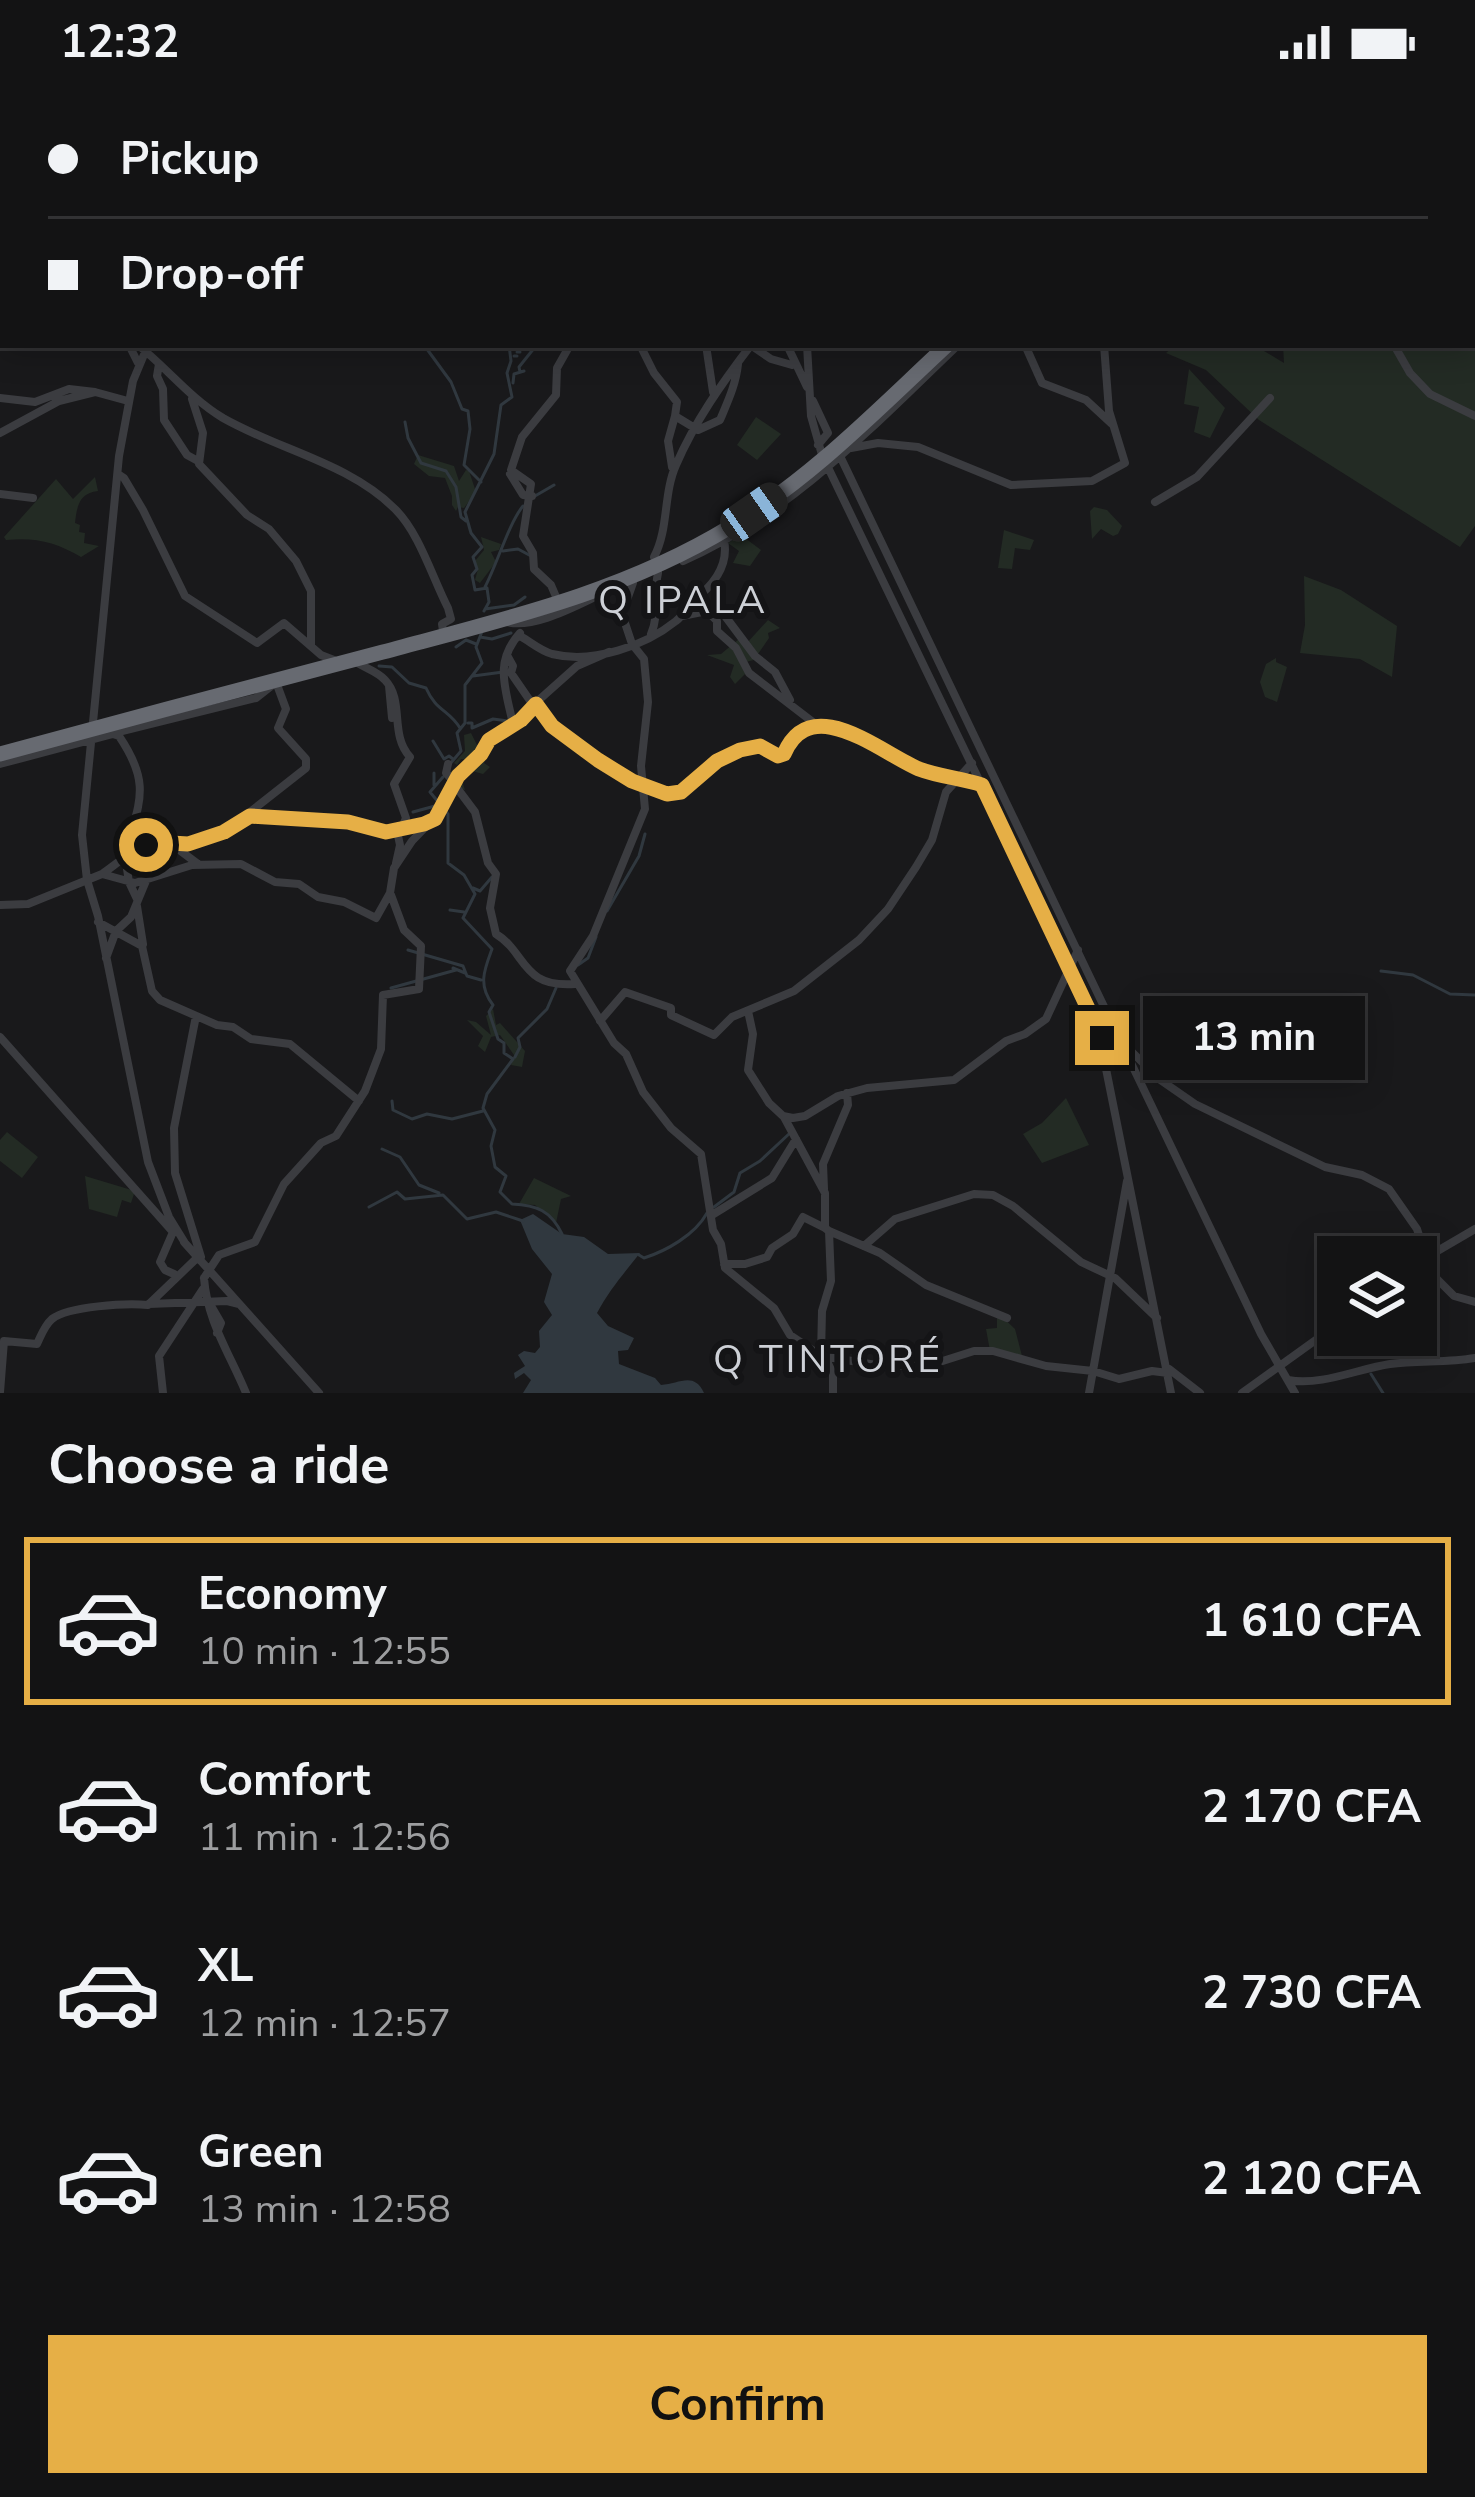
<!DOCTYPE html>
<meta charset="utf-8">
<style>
body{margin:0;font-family:"Nunito Sans",sans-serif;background:#1c1c1d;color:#f1f3f6;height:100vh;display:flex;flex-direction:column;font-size:45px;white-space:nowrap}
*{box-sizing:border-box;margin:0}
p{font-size:39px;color:#9d9ea0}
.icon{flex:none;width:66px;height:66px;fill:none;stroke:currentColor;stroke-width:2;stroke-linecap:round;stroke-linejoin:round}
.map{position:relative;height:1309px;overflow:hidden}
.side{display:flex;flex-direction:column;background:#131314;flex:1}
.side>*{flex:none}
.banner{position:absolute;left:0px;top:0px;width:1476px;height:264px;box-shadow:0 6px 30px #0003,0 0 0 3px #323234;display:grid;align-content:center;height:264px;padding:0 48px;background:#131314}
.controls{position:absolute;left:1317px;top:1152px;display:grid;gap:24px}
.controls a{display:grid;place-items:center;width:120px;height:120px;border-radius:0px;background:#131314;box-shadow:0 6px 30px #0003,0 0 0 3px #323234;font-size:60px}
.end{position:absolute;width:54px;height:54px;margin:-27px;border:15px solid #e6af46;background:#111;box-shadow:0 0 0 6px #111}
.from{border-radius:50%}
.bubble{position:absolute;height:84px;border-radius:0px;background:#131314;box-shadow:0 6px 30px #0003,0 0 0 3px #323234;font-size:39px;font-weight:700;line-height:84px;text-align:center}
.car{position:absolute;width:36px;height:72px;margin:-36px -18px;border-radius:15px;box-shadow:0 0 9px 3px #0007;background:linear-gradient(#222 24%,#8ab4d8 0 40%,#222 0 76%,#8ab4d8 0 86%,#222 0)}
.banner b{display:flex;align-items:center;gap:42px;height:114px;font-size:45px}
.banner b+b{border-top:3px solid #323234}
.banner i{width:30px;height:30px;background:#f1f3f6}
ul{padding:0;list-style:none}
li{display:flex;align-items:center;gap:36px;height:168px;margin:0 24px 18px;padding:0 24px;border:6px solid transparent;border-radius:0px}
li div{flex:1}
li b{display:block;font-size:45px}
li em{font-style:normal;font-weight:700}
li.selected{border-color:#e6af46}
li>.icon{width:108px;height:108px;stroke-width:1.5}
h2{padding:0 48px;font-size:54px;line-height:144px}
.cta{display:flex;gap:24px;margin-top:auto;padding:24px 48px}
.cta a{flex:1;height:138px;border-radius:0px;background:#e6af46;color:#111;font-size:48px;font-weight:700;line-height:138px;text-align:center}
.status{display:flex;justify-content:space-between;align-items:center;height:84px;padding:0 60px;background:#131314;direction:ltr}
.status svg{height:33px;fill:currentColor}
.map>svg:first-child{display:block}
.green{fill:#232b24}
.water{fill:#30383f}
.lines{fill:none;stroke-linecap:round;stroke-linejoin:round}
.stream{stroke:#30383f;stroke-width:3}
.minor{stroke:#3b3c40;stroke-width:8}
.highway{stroke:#676a71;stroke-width:15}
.route{stroke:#e6af46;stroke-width:15}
.labels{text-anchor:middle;stroke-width:12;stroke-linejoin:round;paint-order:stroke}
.quarter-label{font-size:39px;letter-spacing:3px;fill:#cdd0d6;stroke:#141416}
</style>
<div class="status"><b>12:32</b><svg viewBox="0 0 49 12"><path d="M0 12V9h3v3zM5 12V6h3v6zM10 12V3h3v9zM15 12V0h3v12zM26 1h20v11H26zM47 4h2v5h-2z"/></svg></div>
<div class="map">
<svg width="1475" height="1309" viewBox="0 0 1475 1309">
<rect width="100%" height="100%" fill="#19191b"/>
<path class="green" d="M 1475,161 L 1475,442 L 1460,463 L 1259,336 L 1206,286 L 1166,269 L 1175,261 L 1254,261 L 1284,279 L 1283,261 L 1473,261 Z
M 1189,285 L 1225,324 L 1210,354 L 1194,348 L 1199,323 L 1184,320 Z
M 756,333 L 781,350 L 757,376 L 737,361 Z
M 418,371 L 454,382 L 459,397 L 466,386 L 469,387 L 476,408 L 464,424 L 458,423 L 456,427 L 452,421 L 452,412 L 445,394 L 429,392 L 414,380 Z
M 95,393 L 98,407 C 79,409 77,422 75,439 L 80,441 L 79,448 L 85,449 L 84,459 L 99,462 L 81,473 C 56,458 35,453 6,456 L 4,453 L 56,395 L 73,415 Z
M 1094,423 L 1107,426 L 1122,442 L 1118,450 L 1113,452 L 1101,445 L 1092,455 L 1090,427 Z
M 1004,446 L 1034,456 L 1030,466 L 1015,464 L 1012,485 L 998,484 Z
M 741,451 L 761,466 L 750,482 L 733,479 L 739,467 L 728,459 Z
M 481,453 L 501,460 L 499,466 L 491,468 L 496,478 L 480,499 L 475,496 L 478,485 L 475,477 L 484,466 Z
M 1304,492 L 1341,506 L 1397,542 L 1392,593 L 1360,575 L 1300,569 L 1305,541 Z
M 768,536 L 780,544 L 768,549 L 769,554 L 754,576 L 741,579 L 748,587 L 735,600 L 730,593 L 734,581 L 707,571 L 721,570 L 739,555 L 746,560 Z
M 1276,574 L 1276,578 L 1287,583 L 1277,618 L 1265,613 L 1260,598 L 1266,580 Z
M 471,649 L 477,661 L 487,659 L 491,664 L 484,679 L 490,683 L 483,690 L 465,685 L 461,694 L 465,706 L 450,701 L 447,691 L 456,683 L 453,691 L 456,694 L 471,676 L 461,675 L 457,681 L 454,679 L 465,667 L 464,651 Z
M 493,925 L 496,941 L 500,939 L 525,967 L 522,983 L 511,981 L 514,971 L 500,951 L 491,953 L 485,968 L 478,962 L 483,952 L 467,936 L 476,938 L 491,951 L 486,932 Z
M 1066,1014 L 1089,1061 L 1042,1079 L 1023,1050 L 1042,1039 Z
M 7,1048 L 38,1073 L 22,1094 L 0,1077 L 0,1056 Z
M 85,1092 L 135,1107 L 131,1119 L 122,1116 L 117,1133 L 89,1125 Z
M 534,1094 L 571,1112 L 561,1115 L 556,1139 L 535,1121 L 519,1120 Z
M 997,1228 L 1015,1245 L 1022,1272 L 990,1267 L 986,1245 L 997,1244 Z"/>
<path class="water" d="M 533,1130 L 562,1150 L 584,1153 L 608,1170 L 640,1169 C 625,1188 610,1205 597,1229 L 608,1242 L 634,1254 L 628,1266 L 618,1267 L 619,1280 L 655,1294 L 661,1301 C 679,1300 694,1287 704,1309 L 523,1309 L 531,1296 L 524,1289 L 515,1295 L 514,1289 L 525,1282 L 518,1271 L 524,1267 L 535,1269 L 540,1263 L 539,1247 L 552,1231 L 544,1218 L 552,1190 L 532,1165 L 520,1136 Z"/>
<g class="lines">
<path class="stream" d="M 426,0 L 427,3
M 532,0 L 533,3
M 432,3 L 435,0
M 1434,3 L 1435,0
M 0,137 L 3,138
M 424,261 L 451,298 L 462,325 L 468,327 L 470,345 L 464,381 L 481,398
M 514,261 L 523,262
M 517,268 L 520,268
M 514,272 L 517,272
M 520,288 L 519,283 L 535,263
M 513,299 L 514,290 L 524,287
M 405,338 L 408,354 L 421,379 L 446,387 L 456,403 L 461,433 L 466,437
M 535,412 L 554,401
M 503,467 L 518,465 L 531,472
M 485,503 C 497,480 509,439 523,422
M 485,525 L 514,521 L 525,513
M 484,527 L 489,518 L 487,504 L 475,506 L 472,491 L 477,485 L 473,473 L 482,463 L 471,449 L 465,428 L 494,370 L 501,321 L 512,313 L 507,289 L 511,277 L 509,261
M 480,553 L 492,555 L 511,549
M 456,563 L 466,556 L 476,560
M 379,582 L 392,583 L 409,599 L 426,604 C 436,627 449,626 460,644
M 473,592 L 503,588
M 468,639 L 472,639 L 472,644 L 493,635 L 508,637
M 433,657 L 444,675 L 449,672 L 453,675
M 450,680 L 461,667 L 457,649 L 465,639 L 465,601 L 482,579 L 476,563 L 483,545
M 443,693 L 430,708 L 448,730 L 448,779 L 464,791 L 475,810 L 463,834 L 492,865 C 485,884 477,901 493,921 L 489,928 L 498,955 L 504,959 L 504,969 L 513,975 L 487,1010 L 483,1024 L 495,1046 L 491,1062 L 495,1083 L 506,1092 L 500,1108 L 512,1120 C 537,1121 551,1127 562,1150
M 434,701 L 434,689
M 413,728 L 435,722 L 439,725
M 473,804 L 480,807 L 492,793
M 450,826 L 464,828
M 607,827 L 639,772 L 645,750
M 408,866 L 463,882 L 467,892 L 481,896
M 578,881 L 588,874 L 596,853
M 453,884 L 465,889
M 1381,887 L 1413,891 L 1450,910 L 1475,911
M 391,904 L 456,886
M 515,973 L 520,963 L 518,954 L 547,925 L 556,904
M 392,1017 L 393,1026 L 412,1035 L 427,1030 L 452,1035 L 483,1027
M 382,1065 L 400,1073 L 419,1101 L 439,1109
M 369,1123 L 397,1108 L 405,1115 L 443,1111 L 467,1135 L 496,1128 L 523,1137
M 714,1123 L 734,1108 L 740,1089 L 760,1077 L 790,1049
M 639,1171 L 644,1174 C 666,1167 695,1151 707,1129
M 1371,1290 L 1383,1309"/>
<path class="minor" d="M 129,0 L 154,3
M 255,0 L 272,2
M 286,0 L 291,3
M 661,0 L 662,3
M 788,0 L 788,3
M 874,0 L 877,3
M 1277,0 L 1278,3
M 107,3 L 107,0
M 119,3 L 119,0
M 172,3 L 173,0
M 213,3 L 213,0
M 317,3 L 320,0
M 837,3 L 839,0
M 1021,3 L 1024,0
M 0,48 L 3,49
M 0,197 L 3,197
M 0,209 L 3,209
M 129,261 L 138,279
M 138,261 C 168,285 190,314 223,334 C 279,366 349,379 395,425 C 420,450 432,493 448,524 L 451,535 L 442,540 L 443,547
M 148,261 L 133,297 L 119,372 L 82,751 L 87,796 L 98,832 L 148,1078 L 169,1133 L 185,1159
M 640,261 L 654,289 L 677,318 L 675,332 L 698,346 L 720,336 C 728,317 736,300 738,280
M 706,261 L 713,308
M 787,261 L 807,303
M 807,261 L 811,332 L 822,371 L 1097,940 L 1171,1309
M 1025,261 L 1042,299 L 1086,316 L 1112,340
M 1394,261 L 1410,289 L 1430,310 L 1475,332
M 752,262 L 771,275 L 792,281
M 159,280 L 157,292 L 163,305 L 164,336 L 187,371 L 198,377
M 0,314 L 35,318 L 69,305 L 95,308
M 192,315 L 203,349 L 199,380 L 247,431 L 269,445 L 296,477 L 311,507 L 311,561
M 59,317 L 95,308 L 128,317
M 813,317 L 828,349 L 818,361
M 0,349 L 59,317 L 54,313
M 851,364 L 878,359 L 918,363 L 1011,401 L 1092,397 L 1125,379 L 1109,327 L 1104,261
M 840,372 L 1261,1250 L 1295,1309
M 672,383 L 668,357 L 675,332
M 118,390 L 124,394 L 143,426 L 185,512 L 257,559 L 284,539 L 321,571 L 334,576
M 510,390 L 523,411 L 532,412
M 0,410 L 33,414
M 1155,418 L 1197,393 L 1270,314
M 683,477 C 791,430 874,341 958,261
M 657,481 L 654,473 C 669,445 663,410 676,381 C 695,337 722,299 751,261
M 633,499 L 622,530 L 632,560 L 644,575 L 648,618 L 641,682 L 645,725 L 593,852 L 570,887 L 614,959 L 626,970 L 643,1008 L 671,1044 L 701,1070 L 713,1146 L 721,1160 L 725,1184 L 774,1224 L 790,1251 L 826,1275 L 833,1290 L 833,1309
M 557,515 L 551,501 L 534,485 L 533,469 L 523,452 L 531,400 L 511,386 L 522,353 L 556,311 L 557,284 L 570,261
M 710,530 L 722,528 L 755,572 L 775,588 L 790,616
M 682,532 L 707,527 L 717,537 L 717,547 L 736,564 L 749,589 L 818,642
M 504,537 C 529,547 574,523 597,512
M 651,550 C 660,529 653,511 658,489
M 520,552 C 531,558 539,566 552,570 C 593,580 645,562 676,537 C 684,531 687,522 694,516 C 715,500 729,481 724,456
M 508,573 L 513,582 L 511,589 L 533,621
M 353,576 C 364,584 377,587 385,596 C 405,617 389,650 410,673 L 394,700 L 406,734 L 399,750
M 389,602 L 392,634
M 536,620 L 552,642 L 583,662 L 604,683 L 667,710 C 713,708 723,642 778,672 L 784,670 L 791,653 C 837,627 875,664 915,683 C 936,693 959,693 981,700
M 513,640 C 505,603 494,578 520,549
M 114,649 L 256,614 L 275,599
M 0,680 L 113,650 L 119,652 C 152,701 139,717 126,769
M 448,680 L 446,689 L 454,698
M 248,732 L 348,738 L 386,748 L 427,738
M 174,762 L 198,780
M 125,772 L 129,798 L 137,815
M 396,779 L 400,761 L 397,747
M 102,790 C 125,774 141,756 170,761
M 0,821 L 28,820 L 102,790 L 135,799 L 192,781 L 241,780 L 275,798 L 299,800 L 318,813 L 344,818 L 376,834 L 390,809 L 394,784 L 412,757 L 440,728 L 454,700
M 137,822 L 143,860
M 98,838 L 142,862 L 152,907 L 160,916 L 217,941 L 233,943 L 251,955 L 290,960 L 359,1017
M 106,874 L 116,847 L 131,833 L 153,780 L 170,762 L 226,747 L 306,684 L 306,675 L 278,644 L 286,625 L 276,598
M 575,900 C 521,904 527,869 496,850 L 490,824 L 496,790 L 488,779 L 475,728 L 454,700 L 489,656 L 521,636 L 531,623 L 577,582 L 609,568
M 748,927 L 753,950 L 748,986 L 769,1019 L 783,1032 L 793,1034 L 805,1032 L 838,1012 L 867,1004 L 954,996 L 1006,957 L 1025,950 L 1046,935 L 1078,866
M 196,932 L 174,1044 L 175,1089 L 201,1173
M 600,937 L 625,908 L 671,924 L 671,931 L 714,951 L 732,933 L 794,907 L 859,856 L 888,825 L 916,783 L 932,756 L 946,708 L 972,679
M 0,953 L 173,1148
M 1102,954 L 1112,963 L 1129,965 L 1159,995 L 1195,1020 L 1325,1083 L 1362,1091 L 1389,1105 L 1417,1145 L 1426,1173
M 784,1033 L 825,1109 L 825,1144 L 829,1147 L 831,1197 L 822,1227 L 821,1271
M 824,1105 L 823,1080 L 848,1021 L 847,1009
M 712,1131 L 772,1094 L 796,1055
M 829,1147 L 880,1169 L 926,1201 L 1007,1234
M 173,1148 L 160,1178 L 165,1186 L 174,1190
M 184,1158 L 319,1309
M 864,1162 L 895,1135 L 974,1110 L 993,1111 L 1013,1122 L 1081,1178 L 1115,1194 L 1157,1234
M 1422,1176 L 1475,1145
M 1420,1178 L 1454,1212 L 1475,1218
M 724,1180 L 745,1180 L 767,1173 L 772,1164 L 793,1150 L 803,1133 L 825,1144
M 204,1194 L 219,1171 L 255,1158 L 284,1100 L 321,1059 L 336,1052 L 365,1007 L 381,965 L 383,911 L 419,905 L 421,862 L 404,846 L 391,811
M 204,1194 C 207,1237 230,1270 246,1309
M 149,1220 L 227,1217 L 239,1220
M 210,1220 L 221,1239 L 217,1249
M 822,1272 L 882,1282 L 927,1282 L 974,1267 L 993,1267 L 1046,1282 L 1093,1287 L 1119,1295 L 1152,1287 L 1168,1289
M 1169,1285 L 1200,1309
M 1288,1296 C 1322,1302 1357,1285 1390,1280 C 1418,1276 1447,1279 1475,1274
M 0,1308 L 4,1257 L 37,1260 C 41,1252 44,1242 52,1235 C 69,1222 126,1219 148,1221 L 198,1173
M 163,1309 L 159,1272 L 203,1205
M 1089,1309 L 1127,1097
M 1242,1309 L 1338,1240"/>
<path class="highway" d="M 1214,3 L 1217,0
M 0,670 C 126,636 253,602 379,569 C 501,536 622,509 730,443 C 812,394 878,325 947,261"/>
</g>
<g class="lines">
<path class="route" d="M 146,761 L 154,758 L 188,760 L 224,748 L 250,732 L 348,738 L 386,748 L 424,740 L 435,735 L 458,692 L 481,670 L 489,656 L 521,636 L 536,620 L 552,642 L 598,676 L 632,697 L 667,710 L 681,708 L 717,677 L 740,666 L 760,662 L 778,672 L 784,670 C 811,607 881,669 919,685 C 940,693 962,694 982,701 L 1102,954"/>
</g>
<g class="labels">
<g class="quarter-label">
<text x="683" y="529">Q IPALA</text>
<text x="828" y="1288">Q TINTORÉ</text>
</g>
</g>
</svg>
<div class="controls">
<a><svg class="icon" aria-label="layers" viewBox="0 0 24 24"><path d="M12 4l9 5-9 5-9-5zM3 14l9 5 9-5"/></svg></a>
</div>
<i class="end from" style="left:146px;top:761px"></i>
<i class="end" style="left:1102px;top:954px"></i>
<div class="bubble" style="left:1143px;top:912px;width:222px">13 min</div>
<i class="car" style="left:754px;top:428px;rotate:55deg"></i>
<div class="banner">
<b><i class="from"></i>Pickup</b>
<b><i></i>Drop-off</b>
</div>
</div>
<section class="side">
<h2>Choose a ride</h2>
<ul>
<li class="selected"><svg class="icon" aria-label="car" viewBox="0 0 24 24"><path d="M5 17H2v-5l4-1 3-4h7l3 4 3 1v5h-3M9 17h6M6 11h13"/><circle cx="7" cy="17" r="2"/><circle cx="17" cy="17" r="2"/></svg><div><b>Economy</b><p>10 min · 12:55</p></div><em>1 610 CFA</em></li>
<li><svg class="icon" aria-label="car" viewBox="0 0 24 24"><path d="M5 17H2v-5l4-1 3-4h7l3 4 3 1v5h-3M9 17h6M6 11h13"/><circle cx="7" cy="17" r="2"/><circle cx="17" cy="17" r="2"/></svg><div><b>Comfort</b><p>11 min · 12:56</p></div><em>2 170 CFA</em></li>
<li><svg class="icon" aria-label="car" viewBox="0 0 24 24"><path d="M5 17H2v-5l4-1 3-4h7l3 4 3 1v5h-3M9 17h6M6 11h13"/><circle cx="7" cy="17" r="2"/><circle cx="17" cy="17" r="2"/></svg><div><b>XL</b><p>12 min · 12:57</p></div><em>2 730 CFA</em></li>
<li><svg class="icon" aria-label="car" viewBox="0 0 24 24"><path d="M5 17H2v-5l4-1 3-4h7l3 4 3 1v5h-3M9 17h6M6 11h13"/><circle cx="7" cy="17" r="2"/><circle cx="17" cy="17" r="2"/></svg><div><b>Green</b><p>13 min · 12:58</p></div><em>2 120 CFA</em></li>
</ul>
<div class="cta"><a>Confirm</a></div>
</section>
